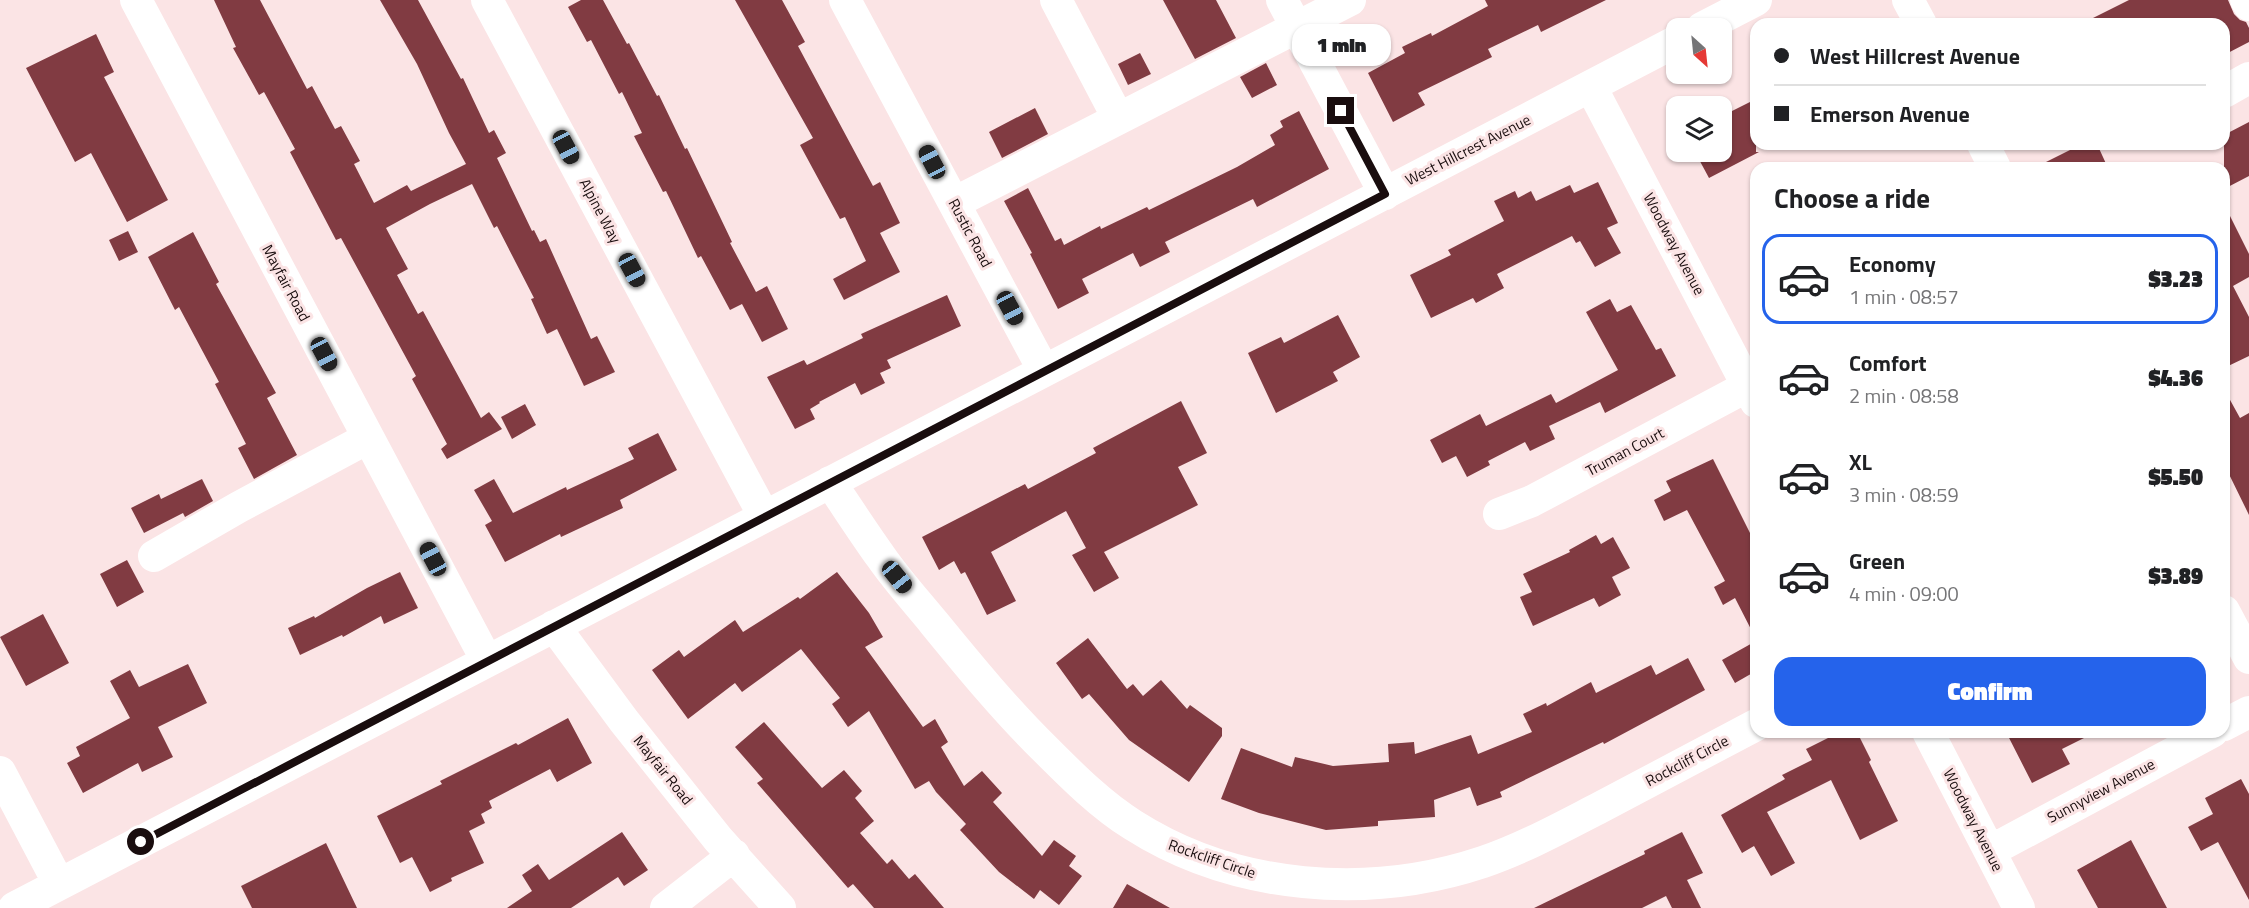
<!DOCTYPE html>
<meta charset="utf-8">
<style>
body{margin:0;font-family:"Titillium Web",sans-serif;background:#f2f2f2;color:#202124;height:100vh;display:flex;flex-direction:column;font-size:22px;white-space:nowrap}
*{box-sizing:border-box;margin:0}
p{font-size:20px;color:#757577}
.icon{flex:none;width:33px;height:33px;fill:none;stroke:currentColor;stroke-width:2;stroke-linecap:round;stroke-linejoin:round}
.map{position:relative;flex:1;overflow:hidden}
.sheet{position:absolute;left:1750px;top:162px;width:480px;height:576px;display:flex;flex-direction:column;background:#fff;border-radius:18px;box-shadow:0 2px 4px #0004}
.sheet>*{flex:none}
.banner{position:absolute;left:1750px;top:18px;width:480px;height:132px;border-radius:18px;box-shadow:0 2px 4px #0004;display:grid;align-content:center;height:132px;padding:0 24px;background:#fff}
.needle{width:39px;rotate:153deg}
.controls{position:absolute;left:1666px;top:18px;display:grid;gap:12px}
.controls a{display:grid;place-items:center;width:66px;height:66px;border-radius:12px;background:#fff;box-shadow:0 2px 4px #0004;font-size:30px}
.end{position:absolute;width:27px;height:27px;margin:-14px;border:8px solid #190d0e;background:#fff;box-shadow:0 0 0 3px #fff}
.from{border-radius:50%}
.bubble{position:absolute;height:42px;border-radius:18px;background:#fff;box-shadow:0 2px 4px #0004;font-size:20px;font-weight:800;line-height:42px;text-align:center}
.car{position:absolute;width:18px;height:36px;margin:-18px -9px;border-radius:8px;box-shadow:0 0 4px 2px #0007;background:linear-gradient(#222 24%,#8ab4d8 0 40%,#222 0 76%,#8ab4d8 0 86%,#222 0)}
.banner b{display:flex;align-items:center;gap:21px;height:57px;font-size:22px}
.banner b+b{border-top:2px solid #e0e0e0}
.banner i{width:15px;height:15px;background:#202124}
ul{padding:0;list-style:none}
li{display:flex;align-items:center;gap:18px;height:90px;margin:0 12px 9px;padding:0 12px;border:3px solid transparent;border-radius:18px}
li div{flex:1}
li b{display:block;font-size:22px}
li em{font-style:normal;font-weight:800}
li.on{border-color:#2563eb}
li>.icon{width:54px;height:54px;stroke-width:1.5}
h2{padding:0 24px;font-size:27px;line-height:72px}
.button{display:flex;gap:12px;margin-top:auto;padding:12px 24px}
.button a{flex:1;height:69px;border-radius:18px;background:#2563eb;color:#fff;font-size:24px;font-weight:800;line-height:69px;text-align:center}
.map>svg:first-child{display:block}
.building{fill:#813b42}
.lines{fill:none;stroke-linecap:round;stroke-linejoin:round}
.minor{stroke:#fff;stroke-width:32}
.route{stroke:#190d0e;stroke-width:8}
.labels{text-anchor:middle;stroke-width:6;stroke-linejoin:round;paint-order:stroke}
.street-label{font-size:15px;fill:#190d0e;stroke:#fbe4e5}
</style>
<div class="map">
<svg width="2249" height="908" viewBox="0 0 2249 908">
<rect width="100%" height="100%" fill="#fbe4e5"/>
<path class="building" d="M 214,0 L 260,0 L 307,89 L 312,86 L 335,129 L 341,126 L 360,161 L 354,164 L 374,203 L 407,185 L 411,191 L 466,164 L 449,133 L 417,64 L 380,0 L 418,0 L 461,79 L 463,78 L 489,133 L 494,130 L 506,153 L 497,158 L 532,231 L 534,230 L 540,242 L 546,239 L 591,339 L 597,336 L 615,372 L 584,386 L 557,329 L 547,334 L 531,299 L 534,298 L 497,226 L 494,228 L 472,184 L 430,204 L 386,228 L 408,269 L 397,275 L 418,314 L 423,311 L 481,418 L 489,412 L 502,429 L 447,459 L 441,449 L 447,444 L 412,379 L 416,376 L 341,238 L 336,240 L 290,152 L 295,149 L 264,92 L 259,95 L 233,48 L 236,47 Z
M 581,0 L 603,0 L 627,44 L 629,43 L 657,96 L 659,95 L 685,149 L 687,148 L 710,196 L 732,242 L 730,243 L 756,292 L 767,286 L 788,329 L 762,342 L 742,304 L 730,310 L 701,256 L 698,258 L 666,191 L 663,192 L 634,136 L 642,133 L 622,92 L 619,94 L 591,40 L 587,42 L 568,7 Z
M 735,0 L 782,0 L 805,42 L 798,46 L 873,186 L 880,182 L 900,223 L 880,233 L 900,272 L 844,300 L 833,279 L 866,261 L 845,217 L 840,219 L 800,145 L 813,138 Z
M 1163,0 L 1216,0 L 1236,38 L 1195,59 Z
M 1485,0 L 1606,0 L 1541,32 L 1538,25 L 1488,49 L 1492,57 L 1418,93 L 1425,105 L 1393,122 L 1368,73 L 1405,53 L 1402,47 L 1431,33 L 1432,36 L 1488,6 Z
M 2129,0 L 2228,0 L 2234,14 L 2240,20 L 2246,22 L 2249,28 L 2249,42 L 2224,55 L 2224,24 L 2081,24 Z
M 96,34 L 114,72 L 104,77 L 168,200 L 127,222 L 91,153 L 75,162 L 26,68 Z
M 1140,53 L 1151,74 L 1128,85 L 1118,64 Z
M 1266,63 L 1277,85 L 1252,98 L 1240,77 Z
M 1756,99 L 1756,152 L 1759,152 L 1709,178 L 1695,152 L 1722,152 L 1722,116 Z
M 1035,108 L 1048,134 L 1002,158 L 989,132 Z
M 1299,111 L 1329,169 L 1257,207 L 1253,199 L 1165,242 L 1170,252 L 1140,267 L 1133,253 L 1082,279 L 1089,293 L 1058,309 L 1030,254 L 1032,253 L 1004,201 L 1028,188 L 1055,241 L 1061,238 L 1064,245 L 1100,226 L 1101,229 L 1147,207 L 1149,210 L 1237,167 L 1275,145 L 1270,135 L 1283,127 L 1280,121 Z
M 2249,122 L 2249,176 L 2224,189 L 2224,135 Z
M 2082,144 L 2097,144 L 2108,168 L 2034,168 Z
M 1598,182 L 1618,223 L 1607,228 L 1621,253 L 1595,267 L 1580,241 L 1576,243 L 1572,236 L 1497,274 L 1504,288 L 1476,303 L 1473,298 L 1431,318 L 1410,275 L 1451,255 L 1448,250 L 1504,221 L 1494,201 L 1515,191 L 1518,198 L 1531,191 L 1536,201 L 1570,185 L 1574,193 Z
M 2224,204 L 2249,254 L 2249,277 L 2233,286 L 2249,317 L 2249,356 L 2224,368 Z
M 128,231 L 138,252 L 119,261 L 109,240 Z
M 193,232 L 219,282 L 216,284 L 276,393 L 267,398 L 297,455 L 254,479 L 238,448 L 246,444 L 215,384 L 219,382 L 179,307 L 175,310 L 148,257 Z
M 947,295 L 961,326 L 887,360 L 891,368 L 880,373 L 885,383 L 861,395 L 855,383 L 819,402 L 820,403 L 810,409 L 815,419 L 795,429 L 767,377 L 804,360 L 807,365 L 863,338 L 861,334 Z
M 1610,299 L 1617,312 L 1631,305 L 1656,350 L 1661,348 L 1676,376 L 1605,413 L 1600,402 L 1549,426 L 1555,439 L 1530,451 L 1525,442 L 1488,461 L 1490,465 L 1467,477 L 1456,456 L 1442,463 L 1430,440 L 1480,414 L 1486,426 L 1551,394 L 1556,403 L 1618,370 L 1586,312 Z
M 1338,315 L 1360,357 L 1333,372 L 1338,381 L 1276,413 L 1248,353 L 1281,337 L 1284,343 Z
M 2224,389 L 2240,418 L 2249,413 L 2249,515 L 2224,464 Z
M 1181,401 L 1207,453 L 1178,467 L 1198,505 L 1104,552 L 1119,578 L 1094,592 L 1072,555 L 1086,548 L 1066,511 L 991,552 L 1016,601 L 987,615 L 965,572 L 961,574 L 954,561 L 939,570 L 922,537 L 1025,484 L 1028,489 L 1096,453 L 1093,448 Z
M 525,404 L 536,425 L 512,439 L 501,417 Z
M 658,433 L 677,470 L 620,500 L 623,508 L 561,537 L 560,534 L 505,562 L 485,525 L 492,521 L 474,490 L 494,479 L 513,513 L 566,487 L 567,490 L 634,459 L 628,448 Z
M 1713,459 L 1756,545 L 1756,639 L 1735,598 L 1723,605 L 1714,587 L 1725,581 L 1687,510 L 1664,521 L 1654,500 L 1671,491 L 1666,481 Z
M 202,479 L 213,501 L 185,517 L 183,513 L 144,533 L 131,508 L 159,494 L 161,499 Z
M 1596,535 L 1601,544 L 1613,537 L 1630,568 L 1612,577 L 1621,595 L 1599,607 L 1594,598 L 1533,626 L 1520,597 L 1532,592 L 1523,574 L 1570,552 L 1569,550 Z
M 127,560 L 144,592 L 117,607 L 100,574 Z
M 400,572 L 418,608 L 384,624 L 381,616 L 343,637 L 342,635 L 300,655 L 288,628 L 314,616 L 315,618 L 367,588 Z
M 837,572 L 869,613 L 883,637 L 865,647 L 923,727 L 935,719 L 948,742 L 941,747 L 964,786 L 982,771 L 1002,793 L 993,802 L 1042,856 L 1054,840 L 1076,856 L 1069,866 L 1082,876 L 1059,905 L 1040,890 L 1034,899 L 999,872 L 960,830 L 966,824 L 936,792 L 929,781 L 915,789 L 869,711 L 848,727 L 832,704 L 840,698 L 801,649 L 742,692 L 735,683 L 688,719 L 652,670 L 679,650 L 684,657 L 735,620 L 743,632 L 798,597 L 800,599 Z
M 43,614 L 69,663 L 26,686 L 0,637 Z
M 1088,638 L 1127,689 L 1133,684 L 1143,696 L 1161,680 L 1187,709 L 1190,705 L 1222,728 L 1222,736 L 1189,782 L 1129,740 L 1089,694 L 1082,699 L 1056,663 Z
M 1756,641 L 1756,671 L 1735,683 L 1722,660 Z
M 1688,658 L 1705,690 L 1604,744 L 1603,742 L 1500,792 L 1502,797 L 1477,806 L 1470,787 L 1434,800 L 1435,817 L 1378,821 L 1378,826 L 1326,830 L 1259,813 L 1221,799 L 1241,748 L 1292,767 L 1295,757 L 1333,766 L 1389,762 L 1388,744 L 1414,742 L 1415,754 L 1471,735 L 1478,754 L 1532,732 L 1523,714 L 1546,703 L 1547,706 L 1591,682 L 1596,693 L 1651,665 L 1656,675 Z
M 188,664 L 207,703 L 158,727 L 173,757 L 142,772 L 138,763 L 83,793 L 67,763 L 80,756 L 76,747 L 130,718 L 110,681 L 130,670 L 139,687 Z
M 568,718 L 592,763 L 557,782 L 550,769 L 489,801 L 492,808 L 481,814 L 485,823 L 469,831 L 484,863 L 451,878 L 452,881 L 430,892 L 412,857 L 400,863 L 377,816 L 442,784 L 440,781 L 516,743 L 518,745 Z
M 764,722 L 822,788 L 844,770 L 862,791 L 855,798 L 874,821 L 860,833 L 887,864 L 892,859 L 909,879 L 915,874 L 944,908 L 874,908 L 853,884 L 848,888 L 757,783 L 763,779 L 735,747 Z
M 1840,732 L 1857,732 L 1871,760 L 1869,762 L 1898,821 L 1860,840 L 1831,780 L 1767,812 L 1795,863 L 1771,876 L 1754,846 L 1742,853 L 1721,815 L 1785,779 L 1782,775 L 1812,760 L 1806,749 Z
M 2006,732 L 2096,732 L 2062,749 L 2070,764 L 2032,783 Z
M 2241,779 L 2249,794 L 2249,900 L 2218,842 L 2201,851 L 2188,827 L 2213,814 L 2205,798 Z
M 622,832 L 648,870 L 624,886 L 618,877 L 571,908 L 507,908 L 532,891 L 522,875 L 538,864 L 549,880 Z
M 1682,832 L 1703,873 L 1687,880 L 1701,908 L 1672,908 L 1666,896 L 1642,908 L 1534,908 L 1645,854 L 1644,851 Z
M 2131,840 L 2167,908 L 2098,908 L 2077,870 Z
M 326,843 L 357,908 L 252,908 L 241,886 Z
M 1127,884 L 1170,908 L 1113,908 Z"/>
<g class="lines">
<path class="minor" d="M 136,0 L 487,661
M 487,0 L 764,516
M 845,0 L 1044,371
M 1056,0 L 1118,118
M 1282,0 L 1385,194
M 1908,0 L 1921,24
M 2246,0 L 2249,5
M 1702,28 L 1756,0
M 1591,87 L 1756,402
M 2224,92 L 2249,78
M 1983,144 L 1995,168
M 954,203 L 1350,0
M 830,482 C 847,507 863,532 881,557 C 897,580 916,601 934,623 C 970,667 1006,711 1047,751 C 1073,777 1101,805 1133,825 C 1235,890 1369,900 1483,862 C 1524,848 1562,827 1601,807 C 1653,779 1705,752 1756,725
M 1499,514 L 1532,501 L 1748,386
M 154,556 L 239,507 L 368,438
M 2224,611 L 2249,658
M 554,626 L 624,721 L 718,839 L 780,908
M 2224,725 L 2249,712
M 1928,732 L 2019,908
M 0,772 L 59,884
M 1990,851 L 2212,732
M 14,908 L 1677,41
M 666,908 L 734,855"/>
</g>
<g class="lines">
<path class="route" d="M 141,842 L 1385,194 L 1341,111"/>
</g>
<g class="labels">
<g class="street-label">
<text transform="translate(1468 150) rotate(-27)" y="5">West Hillcrest Avenue</text>
<text transform="translate(600 211) rotate(62)" y="5">Alpine Way</text>
<text transform="translate(970 233) rotate(62)" y="5">Rustic Road</text>
<text transform="translate(1674 244) rotate(62)" y="5">Woodway Avenue</text>
<text transform="translate(286 283) rotate(62)" y="5">Mayfair Road</text>
<text transform="translate(1625 452) rotate(-28)" y="5">Truman Court</text>
<text transform="translate(1687 761) rotate(-28)" y="5">Rockcliff Circle</text>
<text transform="translate(663 770) rotate(51)" y="5">Mayfair Road</text>
<text transform="translate(2101 791) rotate(-28)" y="5">Sunnyview Avenue</text>
<text transform="translate(1973 820) rotate(63)" y="5">Woodway Avenue</text>
<text transform="translate(1212 859) rotate(19)" y="5">Rockcliff Circle</text>
</g>
</g>
</svg>
<div class="controls">
<a><svg class="needle" viewBox="-14 -14 28 28"><path d="M0-13l5 13h-10z" fill="#e53935"/><path d="M0 13l5-13h-10z" fill="#757577"/></svg></a>
<a><svg class="icon" aria-label="layers" viewBox="0 0 24 24"><path d="M12 4l9 5-9 5-9-5zM3 14l9 5 9-5"/></svg></a>
</div>
<i class="end from" style="left:141px;top:842px"></i>
<i class="end" style="left:1341px;top:111px"></i>
<div class="bubble" style="left:1292px;top:24px;width:99px">1 min</div>
<i class="car" style="left:566px;top:147px;rotate:152deg"></i>
<i class="car" style="left:932px;top:162px;rotate:332deg"></i>
<i class="car" style="left:632px;top:270px;rotate:152deg"></i>
<i class="car" style="left:1010px;top:308px;rotate:152deg"></i>
<i class="car" style="left:324px;top:354px;rotate:152deg"></i>
<i class="car" style="left:433px;top:559px;rotate:332deg"></i>
<i class="car" style="left:897px;top:577px;rotate:141deg"></i>
<div class="banner">
<b><i class="from"></i>West Hillcrest Avenue</b>
<b><i></i>Emerson Avenue</b>
</div>
<section class="sheet">
<h2>Choose a ride</h2>
<ul>
<li class="on"><svg class="icon" aria-label="car" viewBox="0 0 24 24"><path d="M5 17H2v-5l4-1 3-4h7l3 4 3 1v5h-3M9 17h6M6 11h13"/><circle cx="7" cy="17" r="2"/><circle cx="17" cy="17" r="2"/></svg><div><b>Economy</b><p>1 min · 08:57</p></div><em>$3.23</em></li>
<li><svg class="icon" aria-label="car" viewBox="0 0 24 24"><path d="M5 17H2v-5l4-1 3-4h7l3 4 3 1v5h-3M9 17h6M6 11h13"/><circle cx="7" cy="17" r="2"/><circle cx="17" cy="17" r="2"/></svg><div><b>Comfort</b><p>2 min · 08:58</p></div><em>$4.36</em></li>
<li><svg class="icon" aria-label="car" viewBox="0 0 24 24"><path d="M5 17H2v-5l4-1 3-4h7l3 4 3 1v5h-3M9 17h6M6 11h13"/><circle cx="7" cy="17" r="2"/><circle cx="17" cy="17" r="2"/></svg><div><b>XL</b><p>3 min · 08:59</p></div><em>$5.50</em></li>
<li><svg class="icon" aria-label="car" viewBox="0 0 24 24"><path d="M5 17H2v-5l4-1 3-4h7l3 4 3 1v5h-3M9 17h6M6 11h13"/><circle cx="7" cy="17" r="2"/><circle cx="17" cy="17" r="2"/></svg><div><b>Green</b><p>4 min · 09:00</p></div><em>$3.89</em></li>
</ul>
<div class="button"><a>Confirm</a></div>
</section>
</div>
